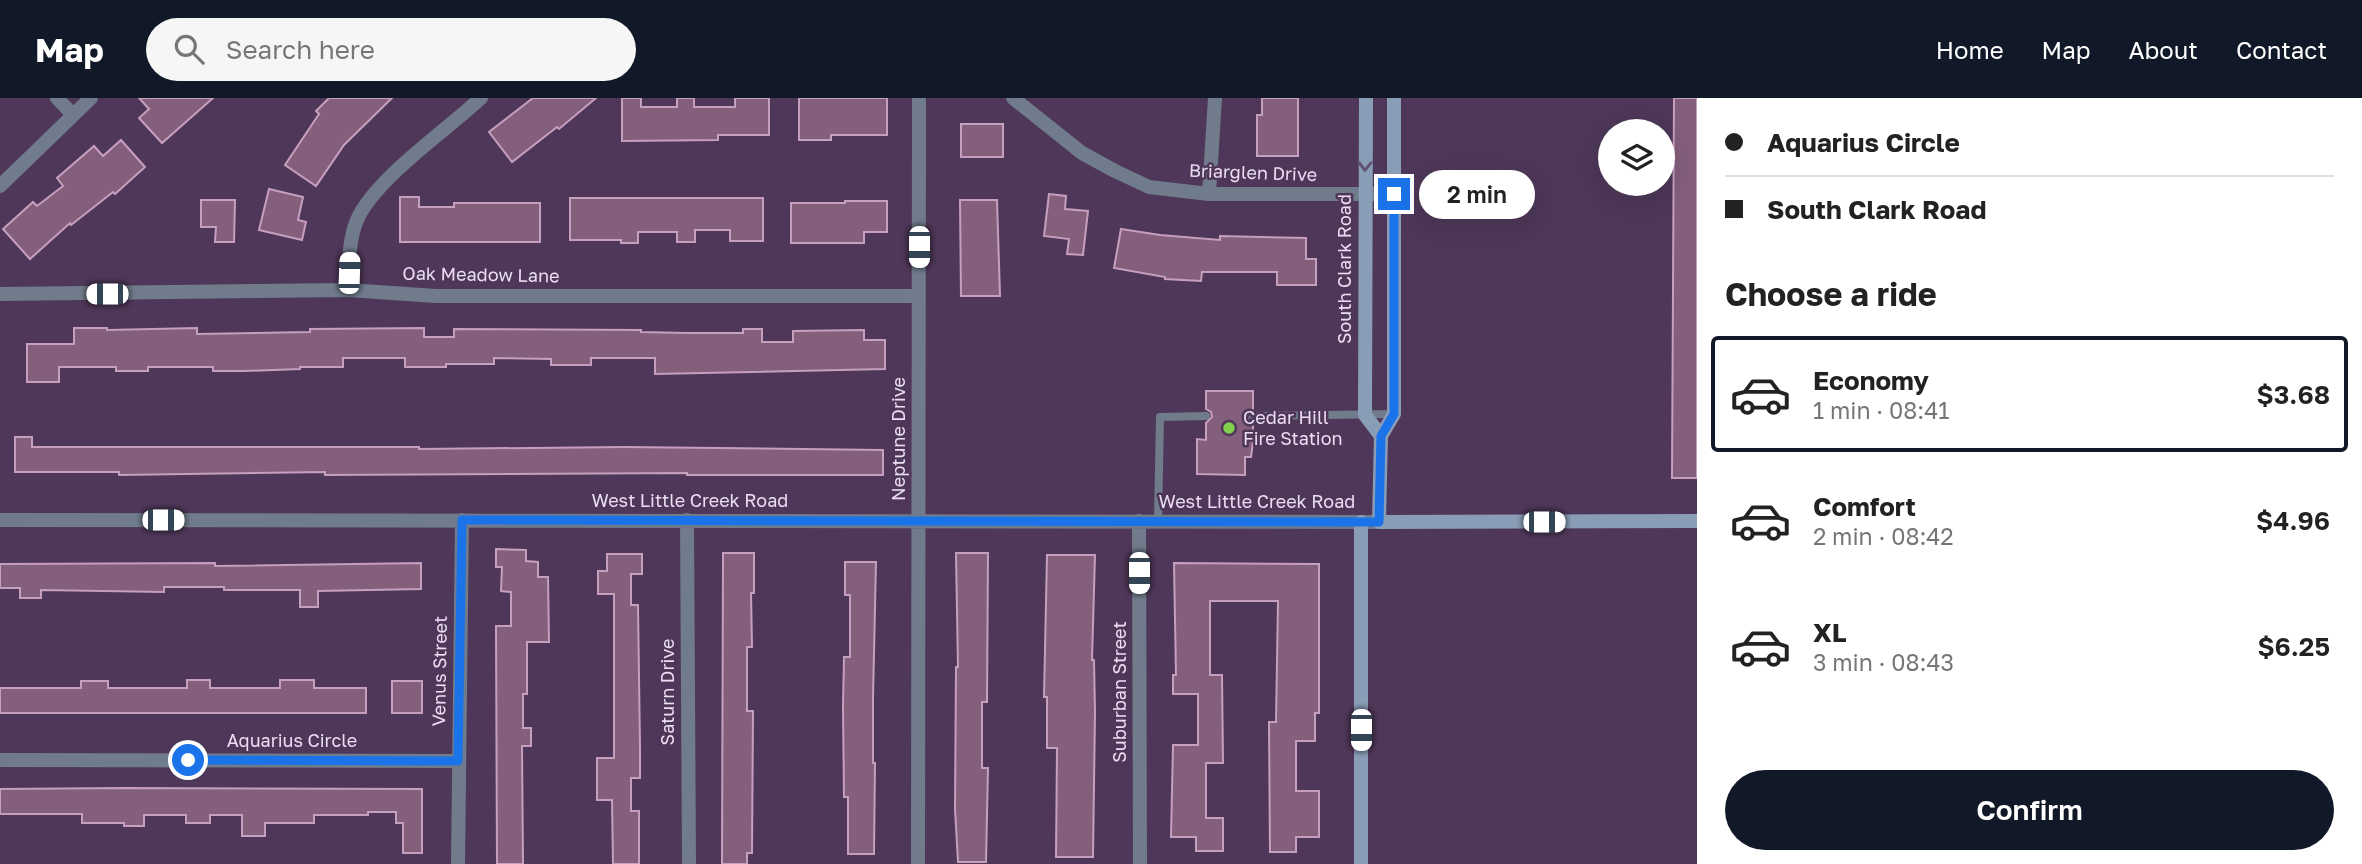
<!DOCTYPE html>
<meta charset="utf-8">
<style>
body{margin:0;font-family:"Golos Text",sans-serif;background:#f6f6f6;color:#222;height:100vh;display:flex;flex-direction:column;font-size:26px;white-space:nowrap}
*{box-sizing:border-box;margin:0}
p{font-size:23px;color:#767676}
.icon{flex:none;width:38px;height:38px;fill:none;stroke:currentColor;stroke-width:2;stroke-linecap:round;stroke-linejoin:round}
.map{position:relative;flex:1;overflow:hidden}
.details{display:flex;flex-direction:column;background:#fff;width:665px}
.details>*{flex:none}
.banner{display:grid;align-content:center;height:154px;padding:0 28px;background:#fff}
.fabs{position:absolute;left:1598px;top:21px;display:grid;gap:14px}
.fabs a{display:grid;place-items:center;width:77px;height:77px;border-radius:50%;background:#fff;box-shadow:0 7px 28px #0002;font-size:35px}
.end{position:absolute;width:32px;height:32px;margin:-16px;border:9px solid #1a73e8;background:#fff;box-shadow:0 0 0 4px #fff}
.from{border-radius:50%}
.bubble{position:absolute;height:49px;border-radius:24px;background:#fff;box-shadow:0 7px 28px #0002;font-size:23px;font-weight:600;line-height:49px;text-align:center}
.car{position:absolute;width:21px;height:42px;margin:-21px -10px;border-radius:9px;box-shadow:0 0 5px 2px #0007;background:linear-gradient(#fff 24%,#345 0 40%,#fff 0 76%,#345 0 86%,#fff 0)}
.banner b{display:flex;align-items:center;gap:24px;height:66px;font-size:26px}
.banner b+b{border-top:2px solid #e0e0e0}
.banner i{width:18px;height:18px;background:#222}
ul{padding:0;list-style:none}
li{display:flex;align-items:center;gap:21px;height:116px;margin:0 14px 10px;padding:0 14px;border:4px solid transparent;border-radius:7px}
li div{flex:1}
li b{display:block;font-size:26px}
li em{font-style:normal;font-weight:600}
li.active{border-color:#111827}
li>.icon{width:63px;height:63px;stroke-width:1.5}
h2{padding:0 28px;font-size:32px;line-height:84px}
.cta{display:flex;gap:14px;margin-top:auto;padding:14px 28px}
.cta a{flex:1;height:80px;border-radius:42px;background:#111827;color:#fff;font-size:28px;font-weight:600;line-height:80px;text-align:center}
header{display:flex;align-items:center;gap:42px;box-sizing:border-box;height:98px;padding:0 35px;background:#111827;color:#fff}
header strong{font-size:33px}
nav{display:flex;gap:38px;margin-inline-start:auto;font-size:24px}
.search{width:490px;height:63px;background:#f6f6f6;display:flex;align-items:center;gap:18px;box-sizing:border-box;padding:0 24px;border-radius:38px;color:#767676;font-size:26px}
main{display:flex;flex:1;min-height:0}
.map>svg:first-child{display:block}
.building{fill:#845f7c;stroke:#c79fbe;stroke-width:2}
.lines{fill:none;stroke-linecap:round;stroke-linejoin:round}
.lane{stroke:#707c8c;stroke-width:8}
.street{stroke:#707c8c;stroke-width:14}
.secondary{stroke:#8a9db6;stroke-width:14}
.oneway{stroke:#5d5070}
.route{stroke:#1a73e8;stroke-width:9}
.poi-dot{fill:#83d04e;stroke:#4e3758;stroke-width:2.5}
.labels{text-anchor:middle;stroke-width:5;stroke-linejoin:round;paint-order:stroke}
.street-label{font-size:18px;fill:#ebddf2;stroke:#4e3758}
.poi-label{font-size:18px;fill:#ebddf2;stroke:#4e3758;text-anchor:start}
</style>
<header>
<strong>Map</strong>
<div class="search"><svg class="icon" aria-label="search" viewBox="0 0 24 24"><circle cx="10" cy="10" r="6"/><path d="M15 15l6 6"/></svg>Search here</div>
<nav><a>Home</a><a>Map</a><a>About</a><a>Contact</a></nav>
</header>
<main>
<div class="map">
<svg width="1697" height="766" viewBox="0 0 1697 766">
<rect width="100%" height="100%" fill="#4e3758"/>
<path class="building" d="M 139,0 L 213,0 L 162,45 L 139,20 L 149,11 Z
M 329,0 L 392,0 L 344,47 L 316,88 L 285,67 L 319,16 L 316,13 Z
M 533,0 L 596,0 L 559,31 L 557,29 L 512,64 L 489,34 Z
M 622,0 L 641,0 L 641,9 L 677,9 L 677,0 L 694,0 L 694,9 L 735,9 L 735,0 L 769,0 L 769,37 L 718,37 L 718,42 L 622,43 Z
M 799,0 L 887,0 L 887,37 L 831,37 L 831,42 L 799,42 Z
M 1262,0 L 1298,0 L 1298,58 L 1257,58 L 1257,17 L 1262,17 Z
M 1674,0 L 1697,0 L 1697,380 L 1672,380 Z
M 961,26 L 1003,26 L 1003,59 L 961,59 Z
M 121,42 L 145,69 L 115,96 L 113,94 L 71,127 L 70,125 L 30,161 L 3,131 L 33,104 L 37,108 L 63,88 L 57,80 L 94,48 L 103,58 Z
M 269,91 L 303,99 L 298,122 L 306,124 L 302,142 L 259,132 Z
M 1049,96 L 1066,98 L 1065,111 L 1088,113 L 1083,157 L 1067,156 L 1069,141 L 1044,138 Z
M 400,99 L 419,99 L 419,109 L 454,109 L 454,105 L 540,105 L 540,144 L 400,144 Z
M 570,100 L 763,100 L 763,143 L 730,143 L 730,132 L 695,132 L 695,144 L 677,144 L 677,134 L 638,134 L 638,145 L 621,145 L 621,142 L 570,142 Z
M 201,102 L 235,102 L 234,144 L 215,144 L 216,129 L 201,129 Z
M 960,102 L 997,102 L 1000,198 L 961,198 Z
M 845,103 L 887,103 L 887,134 L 864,134 L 864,145 L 791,145 L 791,105 L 845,105 Z
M 1121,131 L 1160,137 L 1220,142 L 1220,138 L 1306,140 L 1306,161 L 1316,161 L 1316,187 L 1277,187 L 1277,174 L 1202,174 L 1201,183 L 1165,181 L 1165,179 L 1114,170 Z
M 74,230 L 107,230 L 107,232 L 197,230 L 197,236 L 310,234 L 310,231 L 424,230 L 424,239 L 454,239 L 454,231 L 641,232 L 641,234 L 687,235 L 743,235 L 743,231 L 762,231 L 762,244 L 793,244 L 793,233 L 864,232 L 864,242 L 885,242 L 885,271 L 655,276 L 655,260 L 591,260 L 591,267 L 551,267 L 551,261 L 494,260 L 494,266 L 446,266 L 446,269 L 405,269 L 405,260 L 343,260 L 343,269 L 300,269 L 300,271 L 244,273 L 213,273 L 213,269 L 148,269 L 148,273 L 116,273 L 116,269 L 59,269 L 59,284 L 27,284 L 27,246 L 74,246 Z
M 1206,293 L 1253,293 L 1253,311 L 1247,317 L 1248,322 L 1253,325 L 1253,344 L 1251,359 L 1245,359 L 1245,377 L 1197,376 L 1197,341 L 1206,342 L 1206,325 L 1212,319 L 1211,314 L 1206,311 Z
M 15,339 L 32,339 L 32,349 L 419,349 L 419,351 L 625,349 L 883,352 L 883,377 L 687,377 L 687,375 L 325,377 L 325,374 L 119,377 L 119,374 L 15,374 Z
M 496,451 L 526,452 L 526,463 L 538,464 L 538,479 L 548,479 L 549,544 L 527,544 L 527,596 L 523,596 L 523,630 L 531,630 L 531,648 L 522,648 L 523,766 L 497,766 L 496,528 L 511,528 L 511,494 L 501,493 L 502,469 L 496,469 Z
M 723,455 L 754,455 L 754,495 L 751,495 L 752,549 L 747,549 L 747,613 L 753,613 L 752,755 L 747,755 L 747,766 L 722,766 Z
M 956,455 L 988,455 L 987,604 L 982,604 L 982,670 L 988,670 L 986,764 L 958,764 L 955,711 L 956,569 L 958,569 Z
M 607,456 L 642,456 L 642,476 L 631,476 L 631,507 L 638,507 L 640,649 L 640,680 L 631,680 L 631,713 L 639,713 L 639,766 L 613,766 L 612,702 L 597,702 L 597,660 L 614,660 L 614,496 L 598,496 L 598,473 L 607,473 Z
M 1047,457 L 1095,457 L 1092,562 L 1094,562 L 1095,614 L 1093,759 L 1056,759 L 1057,650 L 1047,650 L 1047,599 L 1044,599 Z
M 845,464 L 876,464 L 873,600 L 873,665 L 875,665 L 874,756 L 848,756 L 848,699 L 844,699 L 843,609 L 844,559 L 850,559 L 850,497 L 845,497 Z
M 215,465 L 215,468 L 421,465 L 421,491 L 318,493 L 318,509 L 300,509 L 300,492 L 224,492 L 224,489 L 164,489 L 164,494 L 41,492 L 41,500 L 20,500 L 20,490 L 0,490 L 0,466 Z
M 1174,465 L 1319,466 L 1319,615 L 1315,615 L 1315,643 L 1296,643 L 1296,693 L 1319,693 L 1319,739 L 1296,739 L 1296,754 L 1270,754 L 1269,624 L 1276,624 L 1278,503 L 1210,503 L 1210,577 L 1222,577 L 1223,665 L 1206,665 L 1206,720 L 1223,720 L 1223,753 L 1196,753 L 1196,739 L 1171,739 L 1173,647 L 1198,647 L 1198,596 L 1173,596 L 1173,577 L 1176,577 Z
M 187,582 L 210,582 L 210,590 L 280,590 L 280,582 L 314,582 L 314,590 L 366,590 L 366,615 L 0,615 L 0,590 L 81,590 L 81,583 L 108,583 L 108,590 L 187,590 Z
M 392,583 L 422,583 L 422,615 L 392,615 Z
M 124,690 L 422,691 L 422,755 L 403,755 L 403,725 L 396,725 L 396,714 L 368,714 L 368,717 L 314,717 L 314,725 L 265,725 L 265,738 L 242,738 L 242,717 L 210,717 L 210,725 L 186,725 L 186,717 L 144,717 L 144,728 L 124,728 L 124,725 L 82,725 L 82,716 L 0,716 L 0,691 Z"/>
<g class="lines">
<path class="lane" d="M 1253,318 L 1394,316
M 1158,423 L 1160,319 L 1206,318"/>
<path class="street" d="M 57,0 L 73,17
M 1013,0 L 1082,55 L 1115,73 L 1149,89 L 1209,96 L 1394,96
M 0,88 L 91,0
M 1209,96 L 1215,0
M 348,192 C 349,170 348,143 357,122 C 374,82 448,31 481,0
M 0,196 L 348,192 L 436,198 L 919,198
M 0,422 L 1379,424
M 687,422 L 689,766
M 1139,423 L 1140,766
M 0,662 L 458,663
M 458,766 L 462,422
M 918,766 L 919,0"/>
<path class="secondary" d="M 1366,0 L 1365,317 L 1381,338
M 1394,0 L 1394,316 L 1381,338 L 1379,424 L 1697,423
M 1361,766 L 1361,424"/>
</g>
<defs><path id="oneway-chevron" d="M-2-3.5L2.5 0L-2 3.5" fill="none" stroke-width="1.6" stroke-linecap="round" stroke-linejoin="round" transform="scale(1.75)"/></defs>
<use class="oneway" href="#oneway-chevron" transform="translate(1365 68) rotate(91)"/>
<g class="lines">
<path class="route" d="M 188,662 L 458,663 L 462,422 L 1379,424 L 1381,338 L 1394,316 L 1394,96"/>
</g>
<circle class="poi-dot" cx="1229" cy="330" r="7"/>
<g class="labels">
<g class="street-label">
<text transform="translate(1253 75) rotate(2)" y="6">Briarglen Drive</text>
<text transform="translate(1345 171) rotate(-90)" y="6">South Clark Road</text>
<text transform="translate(481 177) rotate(1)" y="6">Oak Meadow Lane</text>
<text transform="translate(899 341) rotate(-90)" y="6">Neptune Drive</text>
<text x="690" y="409">West Little Creek Road</text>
<text x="1257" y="410">West Little Creek Road</text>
<text transform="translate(440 573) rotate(-89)" y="6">Venus Street</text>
<text transform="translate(668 594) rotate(-90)" y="6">Saturn Drive</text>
<text transform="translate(1120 594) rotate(-90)" y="6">Suburban Street</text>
<text x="292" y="649">Aquarius Circle</text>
</g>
<g class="poi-label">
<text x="1243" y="326">Cedar Hill<tspan x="1243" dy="21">Fire Station</tspan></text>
</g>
</g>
</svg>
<div class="fabs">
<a><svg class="icon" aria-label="layers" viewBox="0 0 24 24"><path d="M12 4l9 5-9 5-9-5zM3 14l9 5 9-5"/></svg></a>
</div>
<i class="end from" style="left:188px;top:662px"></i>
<i class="end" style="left:1394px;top:96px"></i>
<div class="bubble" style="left:1419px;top:72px;width:116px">2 min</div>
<i class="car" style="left:919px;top:149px;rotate:180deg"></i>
<i class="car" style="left:349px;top:175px;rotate:2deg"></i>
<i class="car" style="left:107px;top:196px;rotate:270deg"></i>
<i class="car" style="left:163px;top:422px;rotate:90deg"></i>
<i class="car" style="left:1544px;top:424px;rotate:90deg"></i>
<i class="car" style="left:1139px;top:475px;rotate:180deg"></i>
<i class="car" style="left:1361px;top:632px;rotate:180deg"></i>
</div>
<section class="details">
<div class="banner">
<b><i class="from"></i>Aquarius Circle</b>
<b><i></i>South Clark Road</b>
</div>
<h2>Choose a ride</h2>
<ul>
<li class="active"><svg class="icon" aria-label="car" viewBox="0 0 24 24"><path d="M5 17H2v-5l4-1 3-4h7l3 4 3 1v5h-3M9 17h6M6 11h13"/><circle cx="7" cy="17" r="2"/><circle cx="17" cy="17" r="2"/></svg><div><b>Economy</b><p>1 min · 08:41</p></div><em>$3.68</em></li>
<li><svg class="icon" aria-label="car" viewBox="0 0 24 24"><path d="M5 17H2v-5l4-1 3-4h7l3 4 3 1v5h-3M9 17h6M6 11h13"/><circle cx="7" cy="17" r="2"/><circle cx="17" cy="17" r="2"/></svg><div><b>Comfort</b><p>2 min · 08:42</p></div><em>$4.96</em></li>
<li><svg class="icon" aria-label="car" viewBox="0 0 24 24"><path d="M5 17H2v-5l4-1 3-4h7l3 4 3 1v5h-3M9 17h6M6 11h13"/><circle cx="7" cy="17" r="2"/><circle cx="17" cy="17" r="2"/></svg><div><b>XL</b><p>3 min · 08:43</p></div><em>$6.25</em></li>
</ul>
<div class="cta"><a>Confirm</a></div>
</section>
</main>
